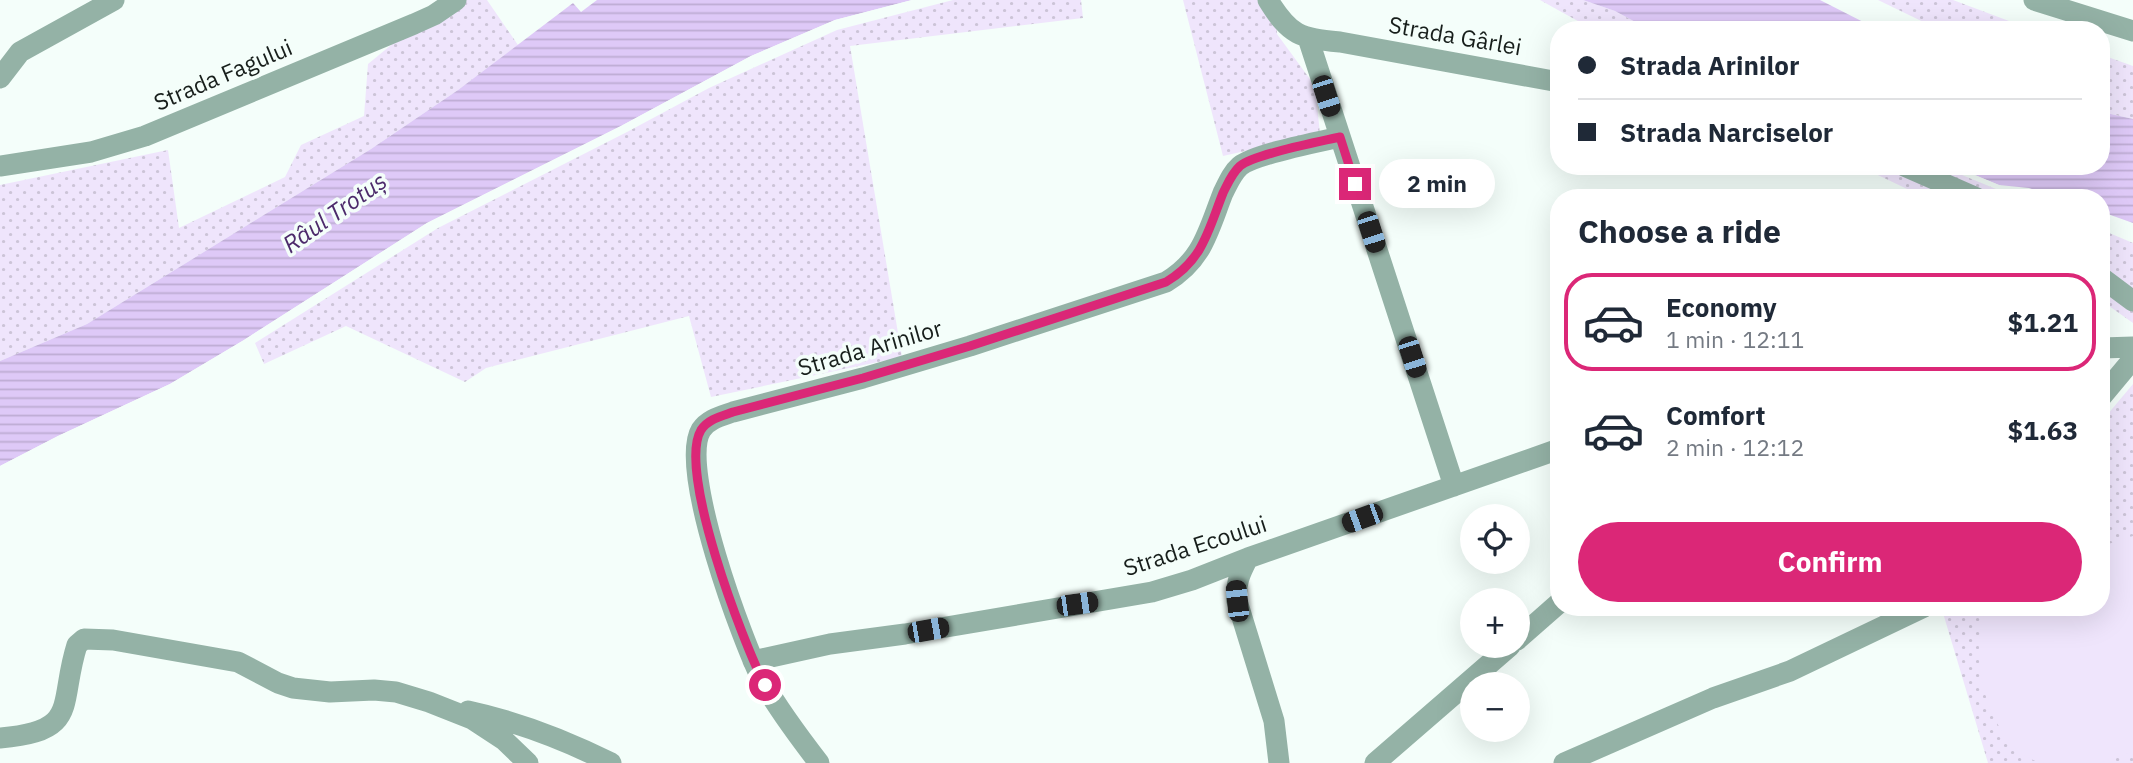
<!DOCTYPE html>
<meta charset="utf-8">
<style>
body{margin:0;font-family:"IBM Plex Sans",sans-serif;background:#f2f2f3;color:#1f2937;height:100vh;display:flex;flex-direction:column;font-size:26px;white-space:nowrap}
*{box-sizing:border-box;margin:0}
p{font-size:23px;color:#747a83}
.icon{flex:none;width:38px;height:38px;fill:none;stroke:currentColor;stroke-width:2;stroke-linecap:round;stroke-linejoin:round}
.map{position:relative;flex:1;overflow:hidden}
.sheet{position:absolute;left:1550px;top:189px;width:560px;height:427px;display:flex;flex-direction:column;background:#fff;border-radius:28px;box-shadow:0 7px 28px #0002}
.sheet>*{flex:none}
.guide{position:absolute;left:1550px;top:21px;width:560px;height:154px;border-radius:28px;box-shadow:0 7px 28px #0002;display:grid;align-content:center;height:154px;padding:0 28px;background:#fff}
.fabs{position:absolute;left:1460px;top:504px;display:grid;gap:14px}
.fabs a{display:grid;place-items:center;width:70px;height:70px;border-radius:50%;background:#fff;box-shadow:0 7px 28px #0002;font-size:35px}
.end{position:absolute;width:32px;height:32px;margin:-16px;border:9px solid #db2777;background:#fff;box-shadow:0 0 0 4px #fff}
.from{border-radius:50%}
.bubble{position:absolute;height:49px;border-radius:24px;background:#fff;box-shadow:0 7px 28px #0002;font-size:23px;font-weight:700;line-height:49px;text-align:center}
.car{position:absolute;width:21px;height:42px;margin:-21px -10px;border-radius:9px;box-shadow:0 0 5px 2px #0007;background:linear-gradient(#222 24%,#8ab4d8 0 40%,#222 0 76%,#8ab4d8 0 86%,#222 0)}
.guide b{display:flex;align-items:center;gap:24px;height:66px;font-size:26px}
.guide b+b{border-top:2px solid #e0e1e3}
.guide i{width:18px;height:18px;background:#1f2937}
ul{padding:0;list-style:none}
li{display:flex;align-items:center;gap:21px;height:98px;margin:0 14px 10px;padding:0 14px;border:4px solid transparent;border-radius:28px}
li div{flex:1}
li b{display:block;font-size:26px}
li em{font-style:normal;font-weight:700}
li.on{border-color:#db2777}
li>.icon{width:63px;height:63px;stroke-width:1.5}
h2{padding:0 28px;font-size:32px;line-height:84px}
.cta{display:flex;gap:14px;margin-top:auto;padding:14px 28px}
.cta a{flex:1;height:80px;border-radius:42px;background:#db2777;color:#fff;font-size:28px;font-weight:700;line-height:80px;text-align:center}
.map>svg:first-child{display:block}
.green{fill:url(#green-dots)}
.pitch{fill:#efe5fc}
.water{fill:url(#water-rules)}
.pier{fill:#f4fefa}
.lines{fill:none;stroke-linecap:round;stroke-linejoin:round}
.minor{stroke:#94b2a6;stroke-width:21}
.route{stroke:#db2777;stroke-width:9}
.labels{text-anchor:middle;stroke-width:7;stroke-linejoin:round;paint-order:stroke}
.street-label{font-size:23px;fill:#171e1b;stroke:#f4fefa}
.water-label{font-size:24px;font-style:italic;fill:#4c2a6b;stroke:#f4fefa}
</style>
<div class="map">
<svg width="2133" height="763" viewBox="0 0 2133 763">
<defs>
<pattern id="green-dots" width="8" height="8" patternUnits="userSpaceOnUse" patternTransform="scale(1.75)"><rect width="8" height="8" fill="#efe5fc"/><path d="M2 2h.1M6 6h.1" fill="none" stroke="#ccc4d7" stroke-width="1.8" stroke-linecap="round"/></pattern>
<pattern id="water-rules" width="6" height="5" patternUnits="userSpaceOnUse" patternTransform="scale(1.75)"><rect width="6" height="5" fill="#dec9f7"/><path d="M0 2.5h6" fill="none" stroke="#beacd3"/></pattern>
</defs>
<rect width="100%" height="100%" fill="#f4fefa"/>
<path class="green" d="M 446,0 L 487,0 L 518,45 L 458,90 L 371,149 L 87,324 L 0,361 L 0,185 L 168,150 L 179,228 L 285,177 L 301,145 L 364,116 L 368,64 Z
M 953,0 L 1081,0 L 1083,18 L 850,46 L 902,357 L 711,397 L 689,316 L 486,368 L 465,382 L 346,326 L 264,364 L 255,343 L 438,228 L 627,132 L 709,88 L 837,30 Z
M 1183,0 L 1275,0 L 1277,34 L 1315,86 L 1320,134 L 1223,156 Z
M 1540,0 L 1583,0 L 1615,11 L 1650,30 L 1594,30 Z
M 1878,0 L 1953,0 L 2033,30 L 1940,30 Z
M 2102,55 L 2133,66 L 2133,119 L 2102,112 Z
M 1859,166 L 1940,166 L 2018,198 L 1926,198 Z
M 2102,230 L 2133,243 L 2133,323 L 2102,301 Z
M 2133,384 L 2133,763 L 1988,763 L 1943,613 L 1948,607 L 2102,607 L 2102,421 Z"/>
<path class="pitch" d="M 2133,536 L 2133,751 C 2121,756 2109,761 2097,763 C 2085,763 2071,763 2059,763 C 2053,763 2043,763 2038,762 C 1987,744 1965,651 1988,607 L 2102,607 L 2102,546 Z"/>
<path class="water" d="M 597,0 L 912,0 L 835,20 L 751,56 L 621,126 L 427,223 L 244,340 L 170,384 L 58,436 L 0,466 L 0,361 L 87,324 L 371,149 L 458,90 L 573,3 L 581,12 Z
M 1583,0 L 1820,0 L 1879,30 L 1650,30 L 1615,11 Z
M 2102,112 L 2133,119 L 2133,223 L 2102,212 L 2102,198 L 2059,198 L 2029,188 L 1999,185 L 1953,166 L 2102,166 Z"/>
<path class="pier" d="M 912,0 L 915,0 L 913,3 L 836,23 L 753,59 L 623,129 L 429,226 L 246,343 L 172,387 L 60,439 L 0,470 L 0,466 L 58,436 L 170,384 L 244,340 L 427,223 L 621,126 L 751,56 L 835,20 Z
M 1950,166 L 1953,166 L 2011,190 L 1997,189 L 1952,169 Z"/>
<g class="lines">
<path class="minor" d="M 1268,0 C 1290,36 1300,38 1340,42 L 1559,82
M 2034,0 L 2133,31
M 1308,38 L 1454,486
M 0,78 L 20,52 L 114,0
M 0,166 L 91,152 L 145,136 L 414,24 L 434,15 L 456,0
M 1904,166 L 1977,198
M 2102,278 L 2133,301
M 2102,348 L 2133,347
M 2102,396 L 2133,359
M 1248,558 C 1240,573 1235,584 1237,601 L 1274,721 L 1279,763
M 1517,640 L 1559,603
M 753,661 L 830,644 L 905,634 L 1152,592 L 1192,580 L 1248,558 L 1559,449
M 468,711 C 519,722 565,740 611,763
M 0,738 C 81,731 58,705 77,645 L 84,639 L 113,640 L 238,662 L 278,683 L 293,688 L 330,692 L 374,690 L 396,692 L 429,702 L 472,719 L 504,740 L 528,763
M 819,763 C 799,737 780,712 764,684 C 743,644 678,468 701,430 C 708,419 722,416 733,412 L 863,378 L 970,346 L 1166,282 C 1203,260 1208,231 1223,193 C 1228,183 1232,173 1240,166 C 1255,154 1318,142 1340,137
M 1375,763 L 1510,646
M 1564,763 L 1713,698 L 1790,671 L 1924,607"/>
</g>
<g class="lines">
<path class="route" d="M 765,685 C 743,643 677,470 701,430 C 708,419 722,416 733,412 L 863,378 L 970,346 L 1166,282 C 1203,260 1208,231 1223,193 C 1228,183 1232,173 1240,166 C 1255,154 1318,142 1340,137 L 1355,184"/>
</g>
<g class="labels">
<g class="street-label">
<text transform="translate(1455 36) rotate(10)" y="8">Strada Gârlei</text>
<text transform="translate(223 75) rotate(-23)" y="8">Strada Fagului</text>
<text transform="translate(870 348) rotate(-16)" y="8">Strada Arinilor</text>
<text transform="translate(1195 546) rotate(-18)" y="8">Strada Ecoului</text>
</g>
<g class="water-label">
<text transform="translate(335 213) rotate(-35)" y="8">Râul Trotuș</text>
</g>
</g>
</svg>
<div class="fabs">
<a><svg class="icon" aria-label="locate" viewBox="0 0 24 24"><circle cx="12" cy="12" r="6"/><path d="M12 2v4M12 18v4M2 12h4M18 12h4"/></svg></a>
<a>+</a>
<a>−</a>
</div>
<i class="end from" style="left:765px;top:685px"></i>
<i class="end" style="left:1355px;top:184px"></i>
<div class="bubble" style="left:1379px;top:159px;width:116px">2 min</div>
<i class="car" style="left:1326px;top:96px;rotate:162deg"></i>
<i class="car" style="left:1371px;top:232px;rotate:162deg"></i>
<i class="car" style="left:1412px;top:357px;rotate:162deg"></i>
<i class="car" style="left:1362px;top:518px;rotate:250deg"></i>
<i class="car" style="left:1237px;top:601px;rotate:354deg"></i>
<i class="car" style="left:1077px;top:604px;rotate:82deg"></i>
<i class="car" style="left:928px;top:630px;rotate:80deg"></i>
<div class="guide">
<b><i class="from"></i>Strada Arinilor</b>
<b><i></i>Strada Narciselor</b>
</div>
<section class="sheet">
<h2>Choose a ride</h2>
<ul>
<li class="on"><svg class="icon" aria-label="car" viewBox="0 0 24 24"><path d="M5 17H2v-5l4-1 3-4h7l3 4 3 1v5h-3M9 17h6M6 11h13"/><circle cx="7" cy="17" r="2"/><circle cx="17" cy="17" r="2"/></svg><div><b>Economy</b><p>1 min · 12:11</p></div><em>$1.21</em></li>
<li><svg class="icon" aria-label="car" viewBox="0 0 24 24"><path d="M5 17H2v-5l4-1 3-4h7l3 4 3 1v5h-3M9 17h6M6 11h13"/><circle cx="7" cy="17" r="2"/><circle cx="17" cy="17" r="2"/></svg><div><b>Comfort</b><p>2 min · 12:12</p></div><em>$1.63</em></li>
</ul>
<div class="cta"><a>Confirm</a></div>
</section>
</div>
